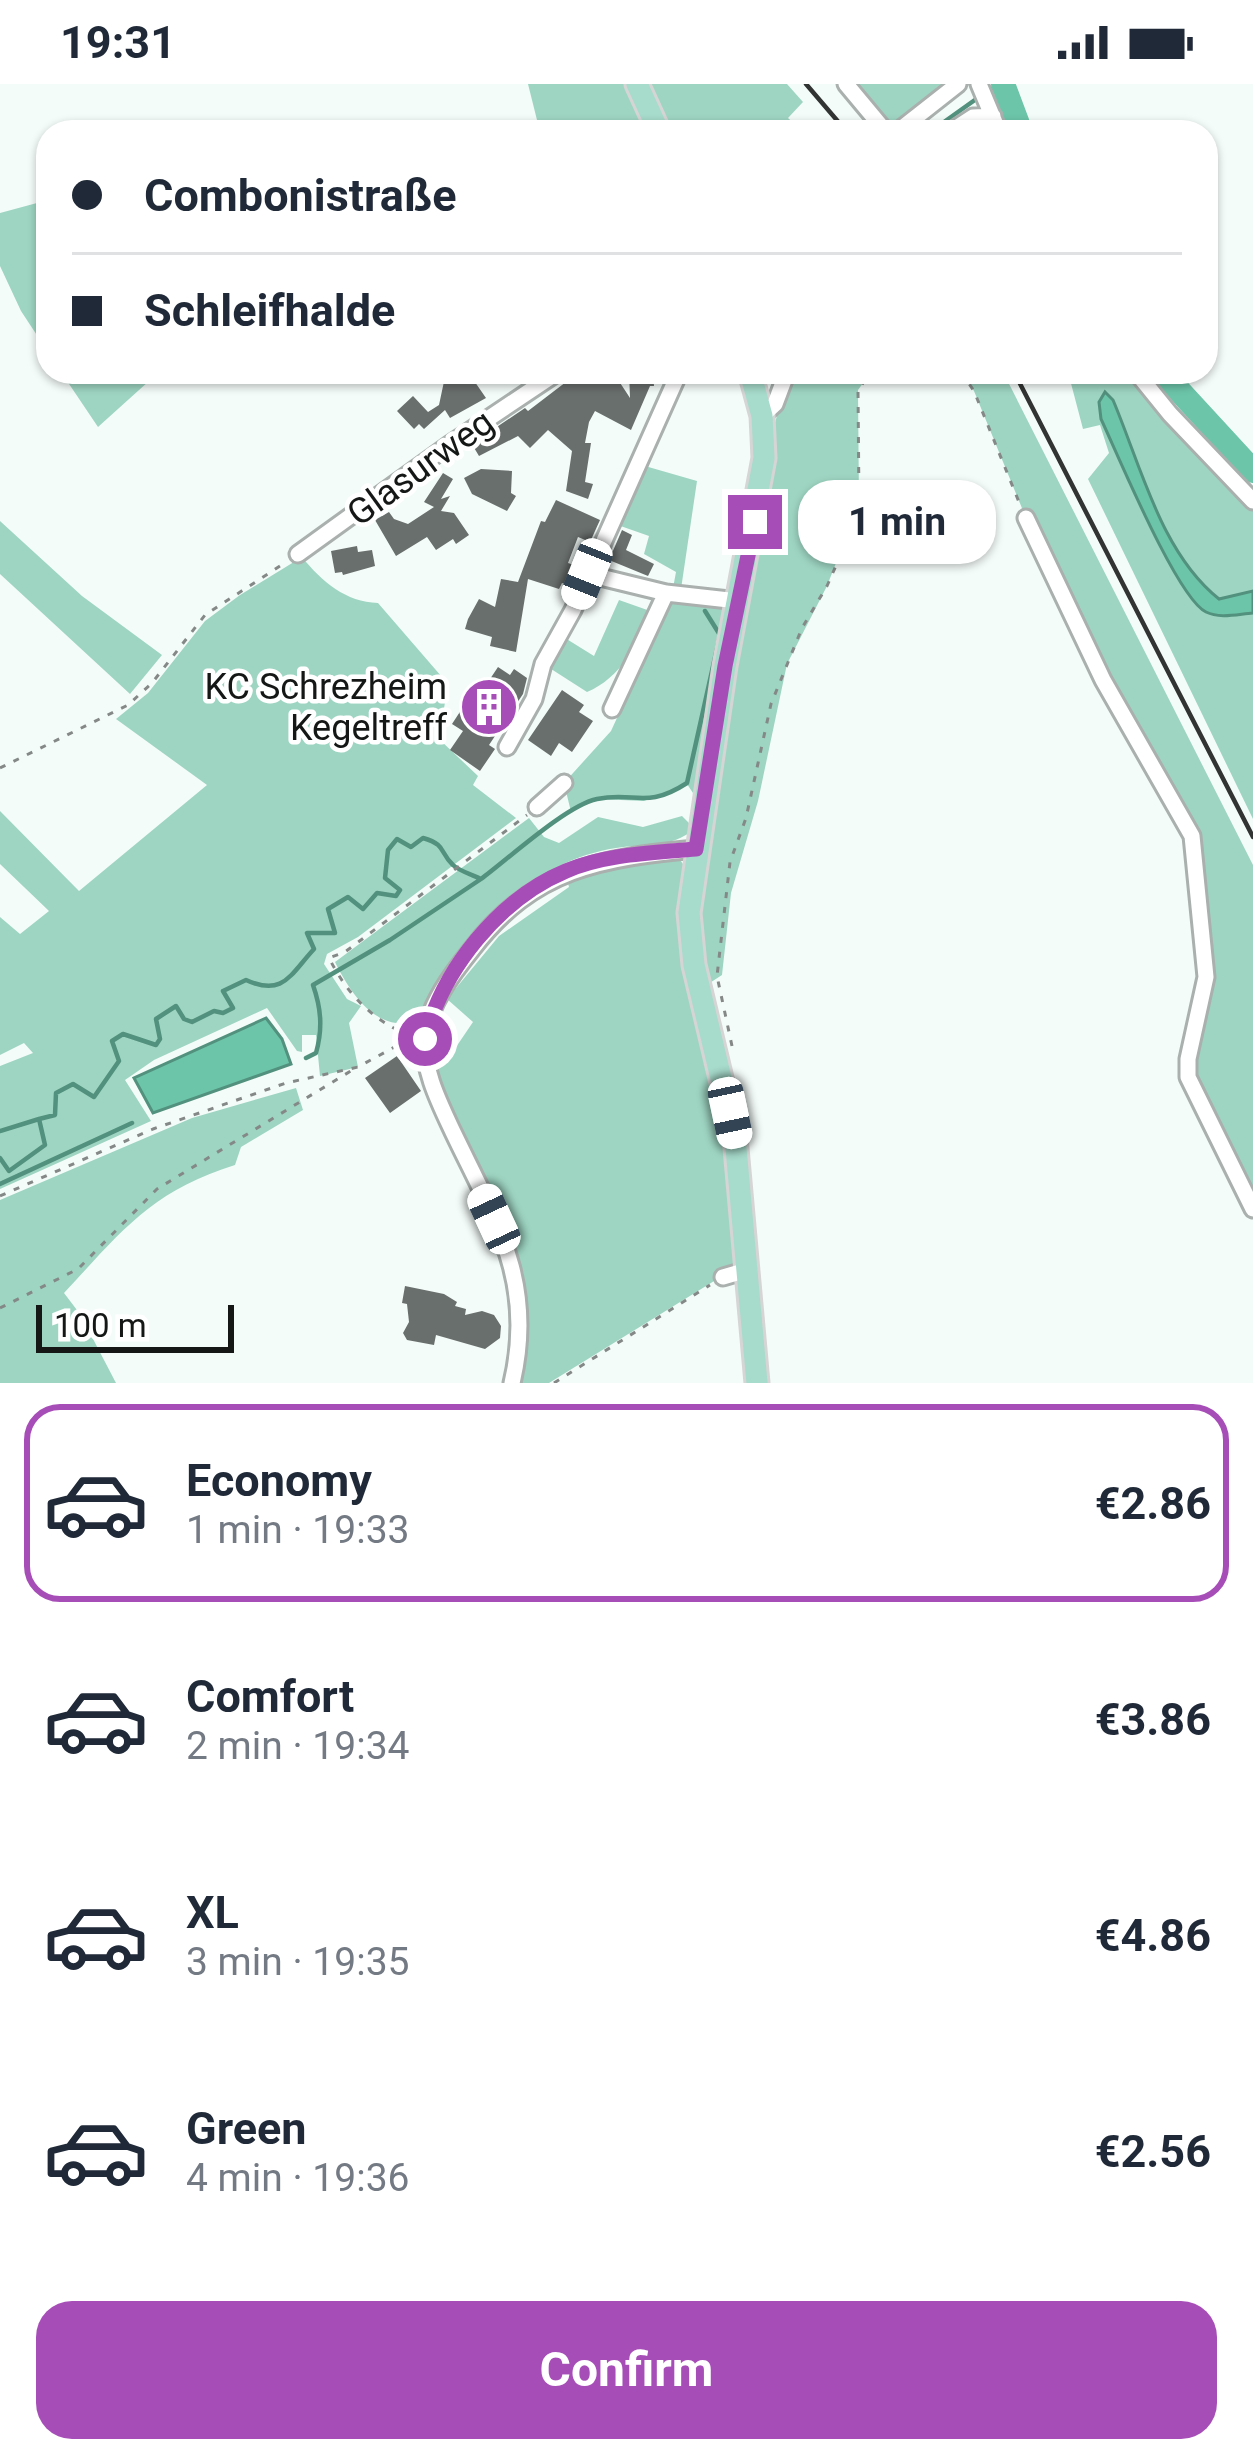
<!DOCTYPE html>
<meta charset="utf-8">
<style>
body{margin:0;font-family:Roboto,sans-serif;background:#f6f6f7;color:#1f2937;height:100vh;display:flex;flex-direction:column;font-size:45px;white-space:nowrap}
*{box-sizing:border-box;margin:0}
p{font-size:39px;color:#747a83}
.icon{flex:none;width:66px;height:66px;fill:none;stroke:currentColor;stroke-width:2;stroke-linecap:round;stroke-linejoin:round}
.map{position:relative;height:1299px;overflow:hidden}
.drawer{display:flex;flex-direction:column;background:#fff;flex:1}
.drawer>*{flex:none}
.banner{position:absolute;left:36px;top:36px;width:1182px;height:264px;border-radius:36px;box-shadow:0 3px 9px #0004;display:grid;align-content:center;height:264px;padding:0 36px;background:#fff}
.scale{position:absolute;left:36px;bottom:30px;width:198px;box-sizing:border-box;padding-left:12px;border:6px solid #151716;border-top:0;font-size:33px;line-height:42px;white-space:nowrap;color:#151716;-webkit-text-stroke:9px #fff;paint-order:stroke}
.end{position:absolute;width:54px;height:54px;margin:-27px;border:15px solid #a74db8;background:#fff;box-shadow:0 0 0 6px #fff}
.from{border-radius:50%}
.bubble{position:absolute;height:84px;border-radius:36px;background:#fff;box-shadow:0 3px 9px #0004;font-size:39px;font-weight:700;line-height:84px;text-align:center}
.car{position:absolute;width:36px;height:72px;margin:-36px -18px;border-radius:15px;box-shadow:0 0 9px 3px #0007;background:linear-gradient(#fff 24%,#345 0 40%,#fff 0 76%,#345 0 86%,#fff 0)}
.banner b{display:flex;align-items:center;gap:42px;height:114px;font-size:45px}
.banner b+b{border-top:3px solid #e0e1e3}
.banner i{width:30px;height:30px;background:#1f2937}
ul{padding:21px 0 0;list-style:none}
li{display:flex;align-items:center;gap:36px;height:198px;margin:0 24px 18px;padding:0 12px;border:6px solid transparent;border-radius:36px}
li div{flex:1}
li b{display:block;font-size:45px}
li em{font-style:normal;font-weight:700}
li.on{border-color:#a74db8}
li>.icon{width:108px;height:108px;stroke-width:1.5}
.primary-button{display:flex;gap:24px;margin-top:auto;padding:24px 36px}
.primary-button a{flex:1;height:138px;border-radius:36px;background:#a74db8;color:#fff;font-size:48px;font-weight:700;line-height:138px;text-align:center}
.status{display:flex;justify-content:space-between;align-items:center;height:84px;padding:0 60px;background:#fff;direction:ltr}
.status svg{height:33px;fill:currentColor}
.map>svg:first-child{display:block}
.green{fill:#9ed5c2}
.water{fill:#6cc5a9;stroke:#52917d;stroke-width:3}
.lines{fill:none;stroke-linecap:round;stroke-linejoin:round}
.stream{stroke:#52917d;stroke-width:4.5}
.river{stroke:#6cc5a9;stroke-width:24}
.building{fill:#696f6d}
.minor-casing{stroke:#a9b0ae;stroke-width:21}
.major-casing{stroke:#d5d5d5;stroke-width:27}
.path{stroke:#848987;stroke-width:3;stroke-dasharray:6 9;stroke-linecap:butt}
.minor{stroke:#fff;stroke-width:15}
.major{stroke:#a7dbcb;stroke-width:21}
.rail{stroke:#313432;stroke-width:4.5}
.route{stroke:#a74db8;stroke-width:15}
.labels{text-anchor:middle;stroke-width:9;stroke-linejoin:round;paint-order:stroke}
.street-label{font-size:36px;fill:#151716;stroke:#fff}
.poi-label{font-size:36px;fill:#151716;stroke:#fff;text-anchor:end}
</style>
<div class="status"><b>19:31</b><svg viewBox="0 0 49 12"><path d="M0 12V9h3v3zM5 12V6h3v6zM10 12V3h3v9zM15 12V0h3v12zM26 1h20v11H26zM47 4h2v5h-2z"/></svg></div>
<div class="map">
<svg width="1253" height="1299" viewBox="0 0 1253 1299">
<rect width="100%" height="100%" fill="#f4fcf9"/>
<path class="green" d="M 528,0 L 624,0 L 649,48 L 540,48 Z
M 644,0 L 787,0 L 803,18 L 788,34 L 803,48 L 666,48 Z
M 848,0 L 950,0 L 896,42 L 886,41 Z
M 48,116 L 48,268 L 21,227 L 0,182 L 0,129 Z
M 61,288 L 159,288 L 98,343 Z
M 789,288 L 871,288 L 858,306 L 859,420 L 827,502 L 787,580 L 758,717 L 731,809 L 722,891 L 702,904 L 694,829 L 752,473 L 765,454 L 773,346 Z
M 961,288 L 1003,288 L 1253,781 L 1253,1120 L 1188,993 L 1201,920 L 1192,752 L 1026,434 L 974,307 Z
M 1068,288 L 1132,288 L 1170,338 L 1253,426 L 1253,735 L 1088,395 L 1109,369 L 1100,341 L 1083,345 Z
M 638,380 L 697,397 L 681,505 L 673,504 L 676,488 L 644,470 L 649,452 L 612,439 Z
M 0,437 L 82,512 L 162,571 L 130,610 L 0,490 Z
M 302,473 C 322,498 346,518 378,519 L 448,600 L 439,655 L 478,692 L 473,701 L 516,734 L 358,853 L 327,870 L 324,880 L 347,915 L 361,922 L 349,939 L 358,983 L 320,992 L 316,951 L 302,951 L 302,968 L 297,967 L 267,924 L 154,976 L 125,996 L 151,1037 L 0,1105 L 0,982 L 33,969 L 24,959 L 0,971 L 0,833 L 20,850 L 49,827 L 0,780 L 0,727 L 79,807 L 207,701 L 116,635 L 148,609 L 205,537 L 240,511 Z
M 619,516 L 653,528 C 637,560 621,594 587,608 L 548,583 L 565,554 L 594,572 Z
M 671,516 L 738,517 L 703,724 L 687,700 L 644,717 L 597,715 L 571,728 L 564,699 L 611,647 Z
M 682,732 L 695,745 C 669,765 647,759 616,764 C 525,778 457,857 420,935 C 380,953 351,911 335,878 L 529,734 L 544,753 L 559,759 L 598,733 L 643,743 Z
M 678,773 L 688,787 L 731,1071 L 740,1181 L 549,1299 L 517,1299 L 527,1231 L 523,1187 L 437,994 L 433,962 L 452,969 L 473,938 L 447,915 L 499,852 L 569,803 L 565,788 Z
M 296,1004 L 303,1026 L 241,1063 L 235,1081 C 151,1107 121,1148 64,1209 L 80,1230 L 116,1299 L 0,1299 L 0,1116 L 192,1034 Z"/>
<path class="water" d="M 1105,308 L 1113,316 C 1141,382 1161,469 1219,515 L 1253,507 L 1253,529 C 1238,530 1220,535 1206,528 C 1177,514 1118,371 1101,335 L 1099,318 Z
M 266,934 L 282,955 L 291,980 L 153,1029 L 134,994 Z"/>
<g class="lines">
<path class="stream" d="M 989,7 L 999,0
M 930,48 L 979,13
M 306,974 L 316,969 C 323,944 321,924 313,901 L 390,856 L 481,795
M 0,1047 L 39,1035
M 0,1074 L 9,1087 L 45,1061 L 39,1035 L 55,1031 L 56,1009 L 73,1000 L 94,1013 L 119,977 L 112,957 L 123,950 L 156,961 L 160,955 L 156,935 L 176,922 L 184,935 L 192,938 L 214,927 L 223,929 L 233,924 L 223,907 L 246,896 C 283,913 290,891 314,865 L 307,849 L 335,849 L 328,825 L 348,813 L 363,825 L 377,809 L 396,812 L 400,806 L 385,794 L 388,766 L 397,755 L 411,763 L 423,754 C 447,761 439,768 453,781 C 459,787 473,791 481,795 C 508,775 567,721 597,715 C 636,707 645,726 687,699 L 720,551 L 705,527
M 0,1100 L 132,1039"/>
<path class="river" d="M 1003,0 L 1021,48
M 1162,288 L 1253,387"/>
</g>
<path class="building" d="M 446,288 L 468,288 L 486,314 L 450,334 L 445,326 L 424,345 L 419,340 L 414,345 L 397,327 L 413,312 L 428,328 L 439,321 Z
M 579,288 L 613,288 L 630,314 L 629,288 L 653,288 L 654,302 L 650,302 L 631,346 L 595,327 L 589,338 L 585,359 L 591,359 L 585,398 L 593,400 L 588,415 L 566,407 L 572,367 L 548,346 L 530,364 L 518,352 L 479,372 L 473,362 L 479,355 L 525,324 L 528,327 Z
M 481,385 L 512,387 L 511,409 L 516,412 L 507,427 L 472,410 L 464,394 Z
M 443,389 L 453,395 L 441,415 L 450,412 L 441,427 L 454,429 L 469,451 L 456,460 L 453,455 L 436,466 L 427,453 L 396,472 L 375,436 L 389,428 L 394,435 L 408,440 L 434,423 L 424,418 Z
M 556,416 L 600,436 L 590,458 L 578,453 L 568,479 L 574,481 L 572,487 L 576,489 L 571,502 L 562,499 L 559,505 L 528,495 L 516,568 L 490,562 L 492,553 L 465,545 L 468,535 L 479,515 L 495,523 L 501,495 L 518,498 L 541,437 L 545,438 Z
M 622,446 L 632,451 L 626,466 L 654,480 L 648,492 L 609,476 Z
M 357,462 L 358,468 L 372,466 L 375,482 L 343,491 L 342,488 L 335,489 L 331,467 Z
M 498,583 L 510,591 L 514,585 L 527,594 L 523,610 L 489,661 L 495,665 L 480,687 L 450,666 L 463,647 L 452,640 L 482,594 L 488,598 Z
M 562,606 L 584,621 L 579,628 L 593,637 L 572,668 L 559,659 L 551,672 L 528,656 Z
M 397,972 L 421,1007 L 390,1029 L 365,994 Z
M 405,1202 L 444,1210 L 457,1218 L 455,1222 L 466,1225 L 465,1231 L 482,1227 L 494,1231 L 501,1242 L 500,1254 L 485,1265 L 436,1251 L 434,1261 L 407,1256 L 403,1249 L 409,1238 L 407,1220 L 402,1219 Z"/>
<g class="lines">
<g class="minor-casing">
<path id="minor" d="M 846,0 L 886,48
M 979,0 L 999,48
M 897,48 L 958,0
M 950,48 L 973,33 L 993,32
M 1136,288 L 1170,330 L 1253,417
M 762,332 L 775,320 L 787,288
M 1026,434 L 1103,596 L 1192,752 L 1206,893 L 1188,975 L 1188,993 L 1253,1125
M 298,470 L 449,361 L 558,288
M 588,490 L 666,509 L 738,517
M 612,625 L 666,509
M 507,663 L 534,615 L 543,580 L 573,526 L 678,291
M 537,723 L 564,699
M 723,1193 L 747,1186
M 512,1299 C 536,1198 495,1136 453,1048 C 440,1020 422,985 425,953 C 429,920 452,890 472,865 C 534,784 601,774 696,765"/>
</g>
<g class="major-casing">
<path id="major" d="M 637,0 L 659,48
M 750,288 L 762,332 L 764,374 L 725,582 L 689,829 L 694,881 L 735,1053 L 757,1299"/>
</g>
<path class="path" d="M 961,288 L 974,307 L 1021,423
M 0,684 L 128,621 L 152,599 L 205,531 L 286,478
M 411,953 C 372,935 349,913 329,874 L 345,868 L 527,731
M 732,962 L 717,892 L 730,778 L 746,734 L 771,620 L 802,544 L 827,502 L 853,443 L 859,420 L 858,306 L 871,288
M 0,1112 L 153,1045 L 286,999 L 358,983 L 411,954
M 0,1224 L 78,1185 L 157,1105 L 354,985
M 554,1299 L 710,1201"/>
<use href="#minor" class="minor"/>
<use href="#major" class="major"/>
<path class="rail" d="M 806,0 L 847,48
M 1014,288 L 1253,753"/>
</g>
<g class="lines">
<path class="route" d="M 425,955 C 442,886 499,815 566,787 C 606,770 653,769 696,765 L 725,582 L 755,438"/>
</g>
<defs>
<g id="building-disc" transform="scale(3)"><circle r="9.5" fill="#a74db8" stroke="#fff"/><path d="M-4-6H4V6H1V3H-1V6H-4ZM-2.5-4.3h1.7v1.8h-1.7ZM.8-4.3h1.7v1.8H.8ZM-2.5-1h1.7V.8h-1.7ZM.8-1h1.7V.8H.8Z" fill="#fff"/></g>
</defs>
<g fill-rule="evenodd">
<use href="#building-disc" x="489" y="623"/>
</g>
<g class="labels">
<g class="street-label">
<text transform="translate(420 383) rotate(-36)" y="13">Glasurweg</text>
</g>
<g class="poi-label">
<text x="447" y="615">KC Schrezheim<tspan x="447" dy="41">Kegeltreff</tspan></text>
</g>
</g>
</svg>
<div class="scale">100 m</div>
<i class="end from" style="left:425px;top:955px"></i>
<i class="end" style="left:755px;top:438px"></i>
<div class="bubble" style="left:798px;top:396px;width:198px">1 min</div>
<i class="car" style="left:587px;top:490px;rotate:202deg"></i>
<i class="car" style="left:730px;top:1029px;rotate:168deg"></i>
<i class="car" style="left:494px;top:1135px;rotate:335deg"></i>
<div class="banner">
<b><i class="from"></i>Combonistraße</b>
<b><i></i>Schleifhalde</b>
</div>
</div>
<section class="drawer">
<ul>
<li class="on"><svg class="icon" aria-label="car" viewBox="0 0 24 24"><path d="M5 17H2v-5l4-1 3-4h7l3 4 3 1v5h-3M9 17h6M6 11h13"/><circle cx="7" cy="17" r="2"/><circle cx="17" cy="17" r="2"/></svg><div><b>Economy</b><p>1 min · 19:33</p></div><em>€2.86</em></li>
<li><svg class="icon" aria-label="car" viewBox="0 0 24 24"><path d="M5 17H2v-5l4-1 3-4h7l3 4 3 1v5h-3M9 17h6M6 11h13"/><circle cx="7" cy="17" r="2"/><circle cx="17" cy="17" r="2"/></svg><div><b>Comfort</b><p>2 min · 19:34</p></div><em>€3.86</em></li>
<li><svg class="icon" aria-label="car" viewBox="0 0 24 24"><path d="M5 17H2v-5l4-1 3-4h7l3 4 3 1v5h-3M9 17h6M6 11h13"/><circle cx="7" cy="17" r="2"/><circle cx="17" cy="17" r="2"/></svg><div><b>XL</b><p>3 min · 19:35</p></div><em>€4.86</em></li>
<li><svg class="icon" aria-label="car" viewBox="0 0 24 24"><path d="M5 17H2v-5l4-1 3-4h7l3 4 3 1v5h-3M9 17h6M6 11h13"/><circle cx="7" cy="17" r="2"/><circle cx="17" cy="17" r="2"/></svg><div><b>Green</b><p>4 min · 19:36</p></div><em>€2.56</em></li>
</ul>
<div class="primary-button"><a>Confirm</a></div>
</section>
